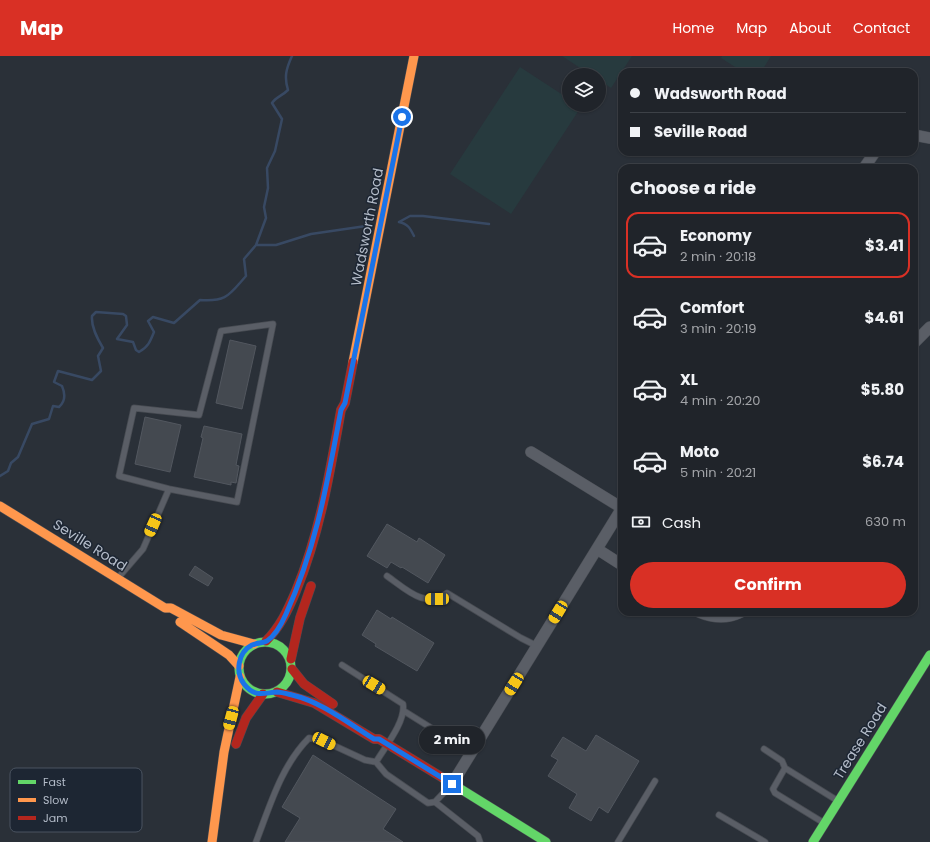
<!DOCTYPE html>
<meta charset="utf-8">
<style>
body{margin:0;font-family:Poppins,sans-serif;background:#282c32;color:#f1f3f6;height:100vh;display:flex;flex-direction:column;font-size:15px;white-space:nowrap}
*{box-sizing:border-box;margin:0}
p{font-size:13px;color:#a2a4a8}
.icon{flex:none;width:22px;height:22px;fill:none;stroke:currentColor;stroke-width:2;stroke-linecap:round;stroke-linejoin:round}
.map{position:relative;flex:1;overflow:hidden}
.sheet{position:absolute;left:618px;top:108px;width:300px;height:452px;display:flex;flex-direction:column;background:#20242a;border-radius:12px;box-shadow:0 1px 3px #0004,0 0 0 1px #3d4147}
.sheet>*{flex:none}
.banner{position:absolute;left:618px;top:12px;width:300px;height:88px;border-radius:12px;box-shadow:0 1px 3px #0004,0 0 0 1px #3d4147;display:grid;align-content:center;height:88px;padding:0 12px;background:#20242a}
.controls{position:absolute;left:562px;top:12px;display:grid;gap:8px}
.controls a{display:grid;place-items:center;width:44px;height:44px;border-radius:50%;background:#20242a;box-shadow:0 1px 3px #0004,0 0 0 1px #3d4147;font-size:20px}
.end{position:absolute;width:18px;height:18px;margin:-9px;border:5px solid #1a73e8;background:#fff;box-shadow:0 0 0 2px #fff}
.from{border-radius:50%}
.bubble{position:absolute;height:28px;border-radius:14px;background:#20242a;box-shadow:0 1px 3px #0004,0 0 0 1px #3d4147;font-size:13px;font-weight:700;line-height:28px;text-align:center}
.car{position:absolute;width:12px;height:24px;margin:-12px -6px;border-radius:5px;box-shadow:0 0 3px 1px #0007;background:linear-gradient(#f5c518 24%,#345 0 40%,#f5c518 0 76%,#345 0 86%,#f5c518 0)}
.banner b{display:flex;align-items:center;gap:14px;height:38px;font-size:15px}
.banner b+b{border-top:1px solid #3d4147}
.banner i{width:10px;height:10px;background:#f1f3f6}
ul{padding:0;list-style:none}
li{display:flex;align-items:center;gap:12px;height:66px;margin:0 8px 6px;padding:0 4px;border:2px solid transparent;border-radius:12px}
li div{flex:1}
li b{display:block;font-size:15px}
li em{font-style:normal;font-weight:700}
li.current{border-color:#d93025}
li>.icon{width:36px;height:36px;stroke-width:1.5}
h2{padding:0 12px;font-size:18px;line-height:48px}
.pay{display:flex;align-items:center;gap:10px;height:44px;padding:0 12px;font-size:15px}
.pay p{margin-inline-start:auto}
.button{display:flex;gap:8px;margin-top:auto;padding:8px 12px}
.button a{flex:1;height:46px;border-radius:24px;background:#d93025;color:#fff;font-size:16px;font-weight:700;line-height:46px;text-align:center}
header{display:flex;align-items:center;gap:24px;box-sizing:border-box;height:56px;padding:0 20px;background:#d93025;color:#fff}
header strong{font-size:19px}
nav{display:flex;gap:22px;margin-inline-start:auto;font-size:14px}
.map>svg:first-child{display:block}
.park{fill:#273a3e}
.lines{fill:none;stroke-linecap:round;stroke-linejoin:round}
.stream{stroke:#384963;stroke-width:2.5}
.building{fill:#444950;stroke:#52575f}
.lane-casing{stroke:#484c53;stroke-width:7}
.street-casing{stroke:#484c53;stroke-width:12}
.fast-casing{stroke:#484c53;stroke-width:10}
.slow-casing{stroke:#484c53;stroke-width:10}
.jam-casing{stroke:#484c53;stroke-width:10}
.lane{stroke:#5a5e66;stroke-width:5.5}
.street{stroke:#5a5e66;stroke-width:11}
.fast{stroke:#63d668;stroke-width:9}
.slow{stroke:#ff974d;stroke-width:9}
.jam{stroke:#b3261e;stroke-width:9}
.route{stroke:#1a73e8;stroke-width:5}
.labels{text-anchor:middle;stroke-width:3;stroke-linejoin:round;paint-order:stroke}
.street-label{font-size:14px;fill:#b4bcc9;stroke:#1d2633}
.key{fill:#1d2633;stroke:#4a5360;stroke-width:1}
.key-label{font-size:11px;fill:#b4bcc9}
</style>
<header>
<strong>Map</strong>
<nav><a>Home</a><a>Map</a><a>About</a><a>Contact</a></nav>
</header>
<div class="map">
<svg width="930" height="786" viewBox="0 0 930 786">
<rect width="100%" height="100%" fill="#2a3038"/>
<path class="park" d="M 562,0 L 632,0 L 611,32 L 599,24 L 599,19 L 591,19 Z
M 722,0 L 771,0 L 761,16 L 743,16 L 721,2 Z
M 520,11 L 569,43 L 569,49 L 578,49 L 581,51 L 511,158 L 450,118 Z"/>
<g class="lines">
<path class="stream" d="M 399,166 L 410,160 L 423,160 L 489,168
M 399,166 C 408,168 410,172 414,180
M 256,189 L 276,189 L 311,178 L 366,170
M 0,420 L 8,415 L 11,407 L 18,401 L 32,368 L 49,363 L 53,350 L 59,351 C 66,345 65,337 62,330 L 54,326 L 58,315 L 92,324 L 101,315 L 98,300 L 103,292 C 97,282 91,271 92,260 L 96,256 L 123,258 L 126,260 L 127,269 L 117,283 L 133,286 L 136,294 L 139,296 C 148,291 150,286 154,276 L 148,265 L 153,261 L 174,267 L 200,244 C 227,246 229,239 246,220 L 244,203 L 256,189 L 266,162 L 264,151 L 268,132 L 267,112 L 275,95 L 282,63 L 272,47 C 276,41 282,40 288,34 C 284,21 286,13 292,0"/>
</g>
<path class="building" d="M 230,284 L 256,290 L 242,353 L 216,347 Z
M 145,361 L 181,369 L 170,416 L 135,408 Z
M 204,370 L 242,378 L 236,409 L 239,410 L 236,427 L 231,426 L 231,429 L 194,421 L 203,382 L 201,381 Z
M 387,468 L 417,486 L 419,482 L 445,499 L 428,527 L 402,511 L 401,512 L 391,506 L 387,512 L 367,500 Z
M 195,510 L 213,522 L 208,530 L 189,519 Z
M 377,554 L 391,563 L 392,561 L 434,587 L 417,615 L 375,590 L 376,588 L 362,579 Z
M 596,679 L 639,705 L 608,757 L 599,751 L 591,765 L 569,752 L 577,738 L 548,720 L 558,704 L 551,700 L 563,681 L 586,695 Z
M 313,699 L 396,753 L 383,773 L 403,786 L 285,786 L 300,762 L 282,751 Z"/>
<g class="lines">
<g class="lane-casing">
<path id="lane" d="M 273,268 L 237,446 L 169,433 L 119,420 L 134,352 L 199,359 L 221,275 Z
M 387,520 C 406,533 424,553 447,537 L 521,582 L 537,590
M 118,522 L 143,493 L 169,433
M 342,609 L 403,648 C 406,665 385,691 376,706
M 404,655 L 436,675
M 764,693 L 782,705 L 785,712 L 838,745
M 785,712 L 773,733 L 775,737 L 824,767
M 435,746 L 478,780 L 480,786
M 719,759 L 765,786
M 256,786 C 270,750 281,710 309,682 L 324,685 L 365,704 L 376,706 L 386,718 L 428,747 L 435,746 L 452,728
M 618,786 L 655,725"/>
</g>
<g class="street-casing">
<path id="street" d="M 914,79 L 930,82
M 864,112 L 875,96
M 914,287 L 930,271
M 531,396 L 622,452
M 597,493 L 622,509
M 699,556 C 713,562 727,563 741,556
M 452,728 L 622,452"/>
</g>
<g class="fast-casing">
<path id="fast" d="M239 612a26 26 0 1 1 52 0a26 26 0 1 1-52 0Z
M 443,722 L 546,786
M 813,786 L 930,599"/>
</g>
<g class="slow-casing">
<path id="slow" d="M 353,306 L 414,0
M 0,450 L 165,552 L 171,552 L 221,579 L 254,588
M 180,566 L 229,599 L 239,610
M 212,786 L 224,696 L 240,621"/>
</g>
<g class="jam-casing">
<path id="jam" d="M 266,585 C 280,571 288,554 296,535 C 320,477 330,416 341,354 L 345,347 L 353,306
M 291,603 L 300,562 L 311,530
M 292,613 L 304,628 L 333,648
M 277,636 L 314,647 L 374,683 L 379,683 L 443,722
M 236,688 L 246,662 L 263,638"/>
</g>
<use href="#lane" class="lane"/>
<use href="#street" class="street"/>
<use href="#fast" class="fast"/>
<use href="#slow" class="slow"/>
<use href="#jam" class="jam"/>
</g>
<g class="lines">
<path class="route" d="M 402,61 L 345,347 L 341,354 C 327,427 317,489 286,558 C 282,567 276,579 267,585 C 263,587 257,587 252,589 C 238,596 235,616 244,628 C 255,642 263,637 277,636 C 281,636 288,638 292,639 C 322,646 348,667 374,683 L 379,683 L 452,728"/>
</g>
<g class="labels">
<g class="street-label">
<text transform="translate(367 171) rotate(-79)" y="5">Wadsworth Road</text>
<text transform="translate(90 489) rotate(32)" y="5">Seville Road</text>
<text transform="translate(860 685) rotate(-58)" y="5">Trease Road</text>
</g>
</g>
<rect x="10" y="712" width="132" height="64" rx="6" class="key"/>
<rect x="18" y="724" width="18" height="4" fill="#63d668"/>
<rect x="18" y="742" width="18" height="4" fill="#ff974d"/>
<rect x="18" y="760" width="18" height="4" fill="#b3261e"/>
<g class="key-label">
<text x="43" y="730">Fast</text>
<text x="43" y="748">Slow</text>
<text x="43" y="766">Jam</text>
</g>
</svg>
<div class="controls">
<a><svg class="icon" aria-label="layers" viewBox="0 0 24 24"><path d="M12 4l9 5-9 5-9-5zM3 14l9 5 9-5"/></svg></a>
</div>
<i class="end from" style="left:402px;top:61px"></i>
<i class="end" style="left:452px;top:728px"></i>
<div class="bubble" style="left:419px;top:670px;width:66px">2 min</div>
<i class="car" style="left:153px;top:469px;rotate:204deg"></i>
<i class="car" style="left:437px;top:543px;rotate:269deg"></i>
<i class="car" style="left:558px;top:556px;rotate:211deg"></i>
<i class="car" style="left:514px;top:628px;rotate:212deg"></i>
<i class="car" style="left:374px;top:629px;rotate:121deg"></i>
<i class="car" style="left:231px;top:662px;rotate:195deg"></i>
<i class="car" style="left:324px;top:685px;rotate:116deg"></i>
<div class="banner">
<b><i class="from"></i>Wadsworth Road</b>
<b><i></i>Seville Road</b>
</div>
<section class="sheet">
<h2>Choose a ride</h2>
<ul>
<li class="current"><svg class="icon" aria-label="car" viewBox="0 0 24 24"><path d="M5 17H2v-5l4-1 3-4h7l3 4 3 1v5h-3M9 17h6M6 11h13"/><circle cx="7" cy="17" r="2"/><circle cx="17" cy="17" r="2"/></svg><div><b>Economy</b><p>2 min · 20:18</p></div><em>$3.41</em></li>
<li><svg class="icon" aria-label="car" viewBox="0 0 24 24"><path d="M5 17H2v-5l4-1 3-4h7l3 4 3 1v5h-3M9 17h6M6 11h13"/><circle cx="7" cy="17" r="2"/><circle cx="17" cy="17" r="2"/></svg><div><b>Comfort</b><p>3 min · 20:19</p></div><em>$4.61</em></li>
<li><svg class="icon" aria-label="car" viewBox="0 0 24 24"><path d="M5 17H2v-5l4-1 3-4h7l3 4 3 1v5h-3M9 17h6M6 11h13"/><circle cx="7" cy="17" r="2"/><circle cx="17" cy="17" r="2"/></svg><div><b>XL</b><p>4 min · 20:20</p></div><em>$5.80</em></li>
<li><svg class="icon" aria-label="car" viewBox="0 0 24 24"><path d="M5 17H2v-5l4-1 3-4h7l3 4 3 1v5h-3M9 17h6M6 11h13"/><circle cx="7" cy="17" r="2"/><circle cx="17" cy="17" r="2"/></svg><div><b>Moto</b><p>5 min · 20:21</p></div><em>$6.74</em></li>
</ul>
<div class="pay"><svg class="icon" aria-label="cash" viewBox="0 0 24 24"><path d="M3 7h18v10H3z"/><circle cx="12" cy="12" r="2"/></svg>Cash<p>630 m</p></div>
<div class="button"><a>Confirm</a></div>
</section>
</div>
